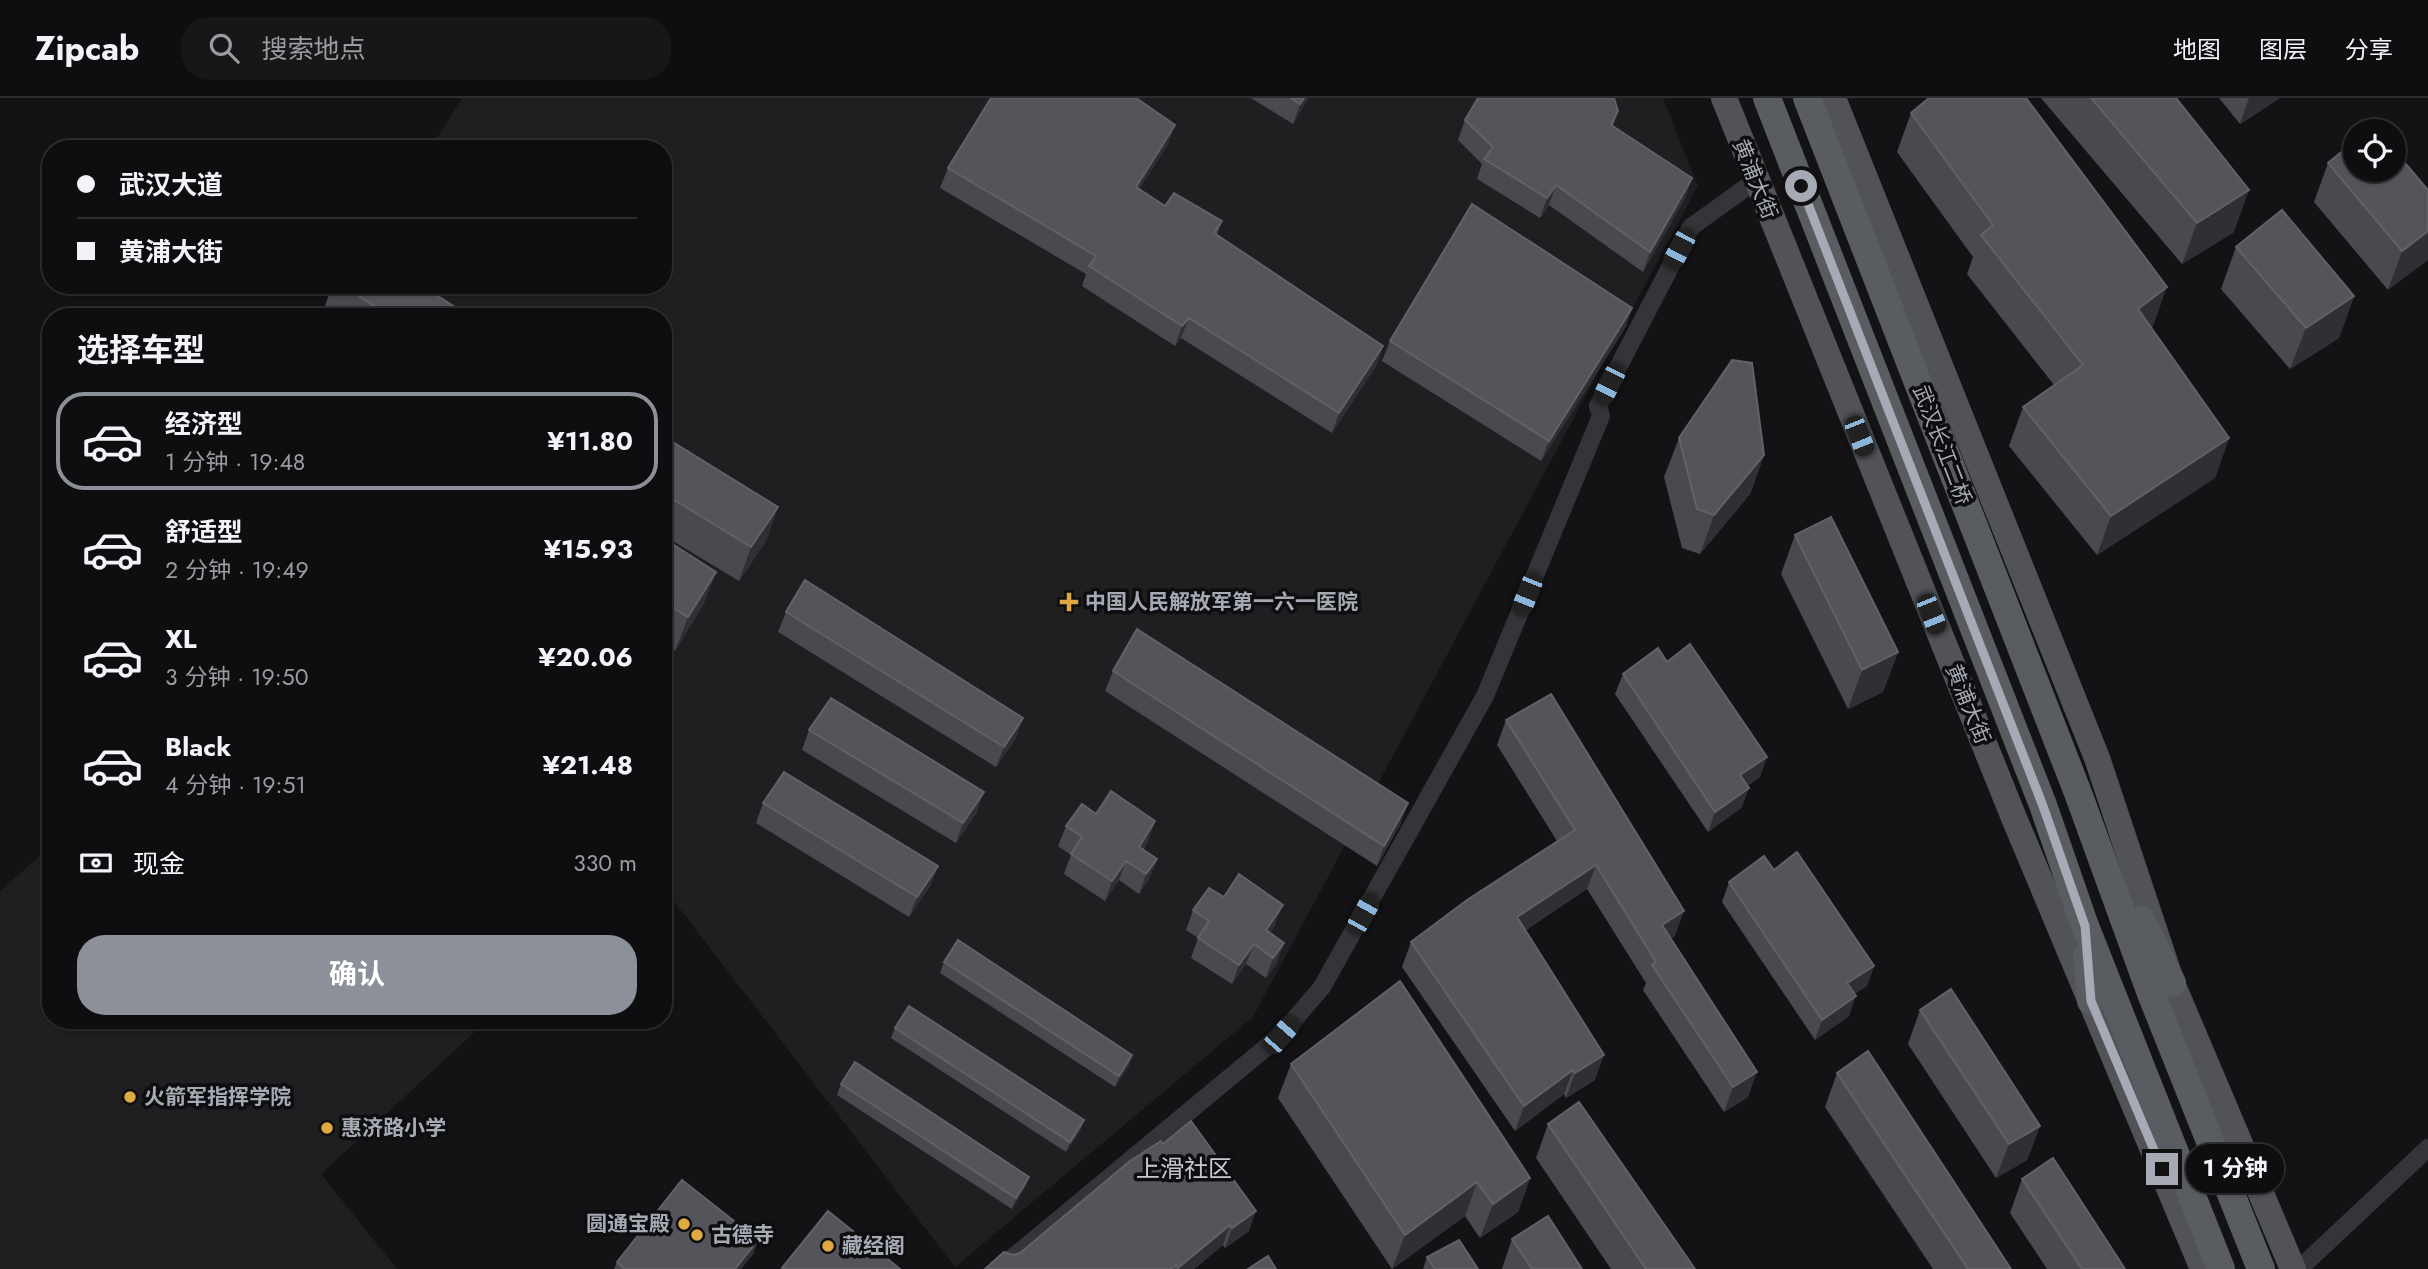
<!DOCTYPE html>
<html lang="zh">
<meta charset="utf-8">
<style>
body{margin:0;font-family:Jost,"Noto Sans SC",sans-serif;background:#171719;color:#f1f3f6;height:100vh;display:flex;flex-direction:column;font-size:26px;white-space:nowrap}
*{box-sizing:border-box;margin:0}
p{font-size:23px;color:#9b9c9f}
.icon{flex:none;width:38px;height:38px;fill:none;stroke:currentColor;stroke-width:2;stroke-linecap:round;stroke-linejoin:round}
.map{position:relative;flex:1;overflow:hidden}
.details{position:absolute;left:42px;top:210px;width:630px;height:721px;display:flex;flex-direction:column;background:#0e0e10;border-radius:28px;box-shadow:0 2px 5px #0004,0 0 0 2px #2e2e30}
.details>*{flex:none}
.hud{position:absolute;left:42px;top:42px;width:630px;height:154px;border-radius:28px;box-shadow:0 2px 5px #0004,0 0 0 2px #2e2e30;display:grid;align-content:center;height:154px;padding:0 35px;background:#0e0e10}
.fabs{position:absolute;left:2343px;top:21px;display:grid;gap:14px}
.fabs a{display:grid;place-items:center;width:63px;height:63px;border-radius:50%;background:#0e0e10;box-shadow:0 2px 5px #0004,0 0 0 2px #2e2e30;font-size:35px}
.end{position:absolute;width:32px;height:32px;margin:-16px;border:9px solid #a6aab4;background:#111;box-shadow:0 0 0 4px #111}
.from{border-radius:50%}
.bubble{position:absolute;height:49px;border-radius:24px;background:#0e0e10;box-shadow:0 2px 5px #0004,0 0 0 2px #2e2e30;font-size:23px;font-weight:700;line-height:49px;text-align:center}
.car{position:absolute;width:21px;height:42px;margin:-21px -10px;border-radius:9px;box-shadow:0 0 5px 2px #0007;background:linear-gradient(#222 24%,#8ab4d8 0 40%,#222 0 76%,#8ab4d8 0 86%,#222 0)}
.hud b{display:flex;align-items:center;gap:24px;height:66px;font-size:26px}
.hud b+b{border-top:2px solid #2e2e30}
.hud i{width:18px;height:18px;background:#f1f3f6}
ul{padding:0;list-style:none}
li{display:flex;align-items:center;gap:21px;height:98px;margin:0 14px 10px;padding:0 21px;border:4px solid transparent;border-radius:28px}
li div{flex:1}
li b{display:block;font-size:26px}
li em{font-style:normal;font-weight:700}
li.current{border-color:#8c9099}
li>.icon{width:63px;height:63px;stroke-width:1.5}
h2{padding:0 35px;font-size:32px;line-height:84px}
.pay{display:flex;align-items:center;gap:18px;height:77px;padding:0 35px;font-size:26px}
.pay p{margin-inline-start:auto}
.primary-button{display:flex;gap:14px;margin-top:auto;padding:14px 35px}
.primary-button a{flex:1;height:80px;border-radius:28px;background:#8c9099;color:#fff;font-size:28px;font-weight:700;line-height:80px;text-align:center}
header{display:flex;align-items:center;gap:42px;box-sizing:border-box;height:98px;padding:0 35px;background:#0e0e10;border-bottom:2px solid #2e2e30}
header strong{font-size:33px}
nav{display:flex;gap:38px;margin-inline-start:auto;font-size:24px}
.search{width:490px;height:63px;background:#171719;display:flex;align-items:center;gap:18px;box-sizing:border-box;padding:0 24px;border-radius:28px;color:#9b9c9f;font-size:26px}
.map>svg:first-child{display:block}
.built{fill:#1f1f22}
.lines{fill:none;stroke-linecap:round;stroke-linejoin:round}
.minor{stroke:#353539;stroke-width:18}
.primary{stroke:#515358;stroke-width:26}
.trunk{stroke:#595c61;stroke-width:28}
.wall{fill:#494a50}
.shaded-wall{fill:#2f3034}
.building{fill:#53555a;stroke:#606268;stroke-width:2}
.route{stroke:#a6aab4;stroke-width:9}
.poi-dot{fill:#dfa941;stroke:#0e0e10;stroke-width:2.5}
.labels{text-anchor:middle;stroke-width:7;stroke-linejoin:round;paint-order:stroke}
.street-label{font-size:21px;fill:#a6aab4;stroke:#0e0e10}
.poi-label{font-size:21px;font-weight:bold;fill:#a6aab4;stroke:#0e0e10;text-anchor:start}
.quarter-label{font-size:24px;fill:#c7c9d0;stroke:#0e0e10}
</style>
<header>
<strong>Zipcab</strong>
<div class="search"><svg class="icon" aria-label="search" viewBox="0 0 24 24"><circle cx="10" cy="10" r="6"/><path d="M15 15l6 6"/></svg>搜索地点</div>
<nav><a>地图</a><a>图层</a><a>分享</a></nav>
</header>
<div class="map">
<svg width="2428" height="1171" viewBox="0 0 2428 1171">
<rect width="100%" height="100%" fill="#131315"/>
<path class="built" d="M 462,0 L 1663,0 L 1698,88 L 1253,919 L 955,1169 L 663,789 L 663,219 L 324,219 L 344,187 L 663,187 L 663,51 L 430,51 Z
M 51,748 L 51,922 L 470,922 L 478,931 L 321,1076 L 397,1171 L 0,1171 L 0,793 Z"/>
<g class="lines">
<path class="minor" d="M 1005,1166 L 1281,937 L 1322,889 L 1485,598 L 1601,318 L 1598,308 L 1691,129 L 1755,83
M 2299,1171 L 2428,1050"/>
<path class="primary" d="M 1724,0 L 2014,720 L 2203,1171
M 1833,0 L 2097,660 L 2172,885 L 2293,1171"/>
<path class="trunk" d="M 1767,0 L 2043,707 L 2085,828 L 2221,1171
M 1807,0 L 2078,695 L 2150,893 L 2261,1171
M 2141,822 L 2172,885
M 2087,858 L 2091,903"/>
</g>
<path class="wall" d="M 1251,0 L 1308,0 L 1293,26 Z
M 2041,0 L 2176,0 L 2234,134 L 2182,166 Z
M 2219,0 L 2280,0 L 2240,26 Z
M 1618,13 L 1613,28 L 1692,80 L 1685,100 L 1643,174 L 1549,107 L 1540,120 L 1477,81 L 1482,66 L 1458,42 L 1465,22 Z
M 1911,15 L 2153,228 L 2151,230 L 2229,340 L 2215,380 L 2097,457 L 2009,348 L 2023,309 L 2054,287 L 1967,176 L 1973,159 L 1897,54 Z
M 1168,46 L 1139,91 L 1165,108 L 1222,123 L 1217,137 L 1383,248 L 1376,268 L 1332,335 L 1181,240 L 1175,248 L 1082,188 L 1086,176 L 940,90 L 948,70 Z
M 2328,65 L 2428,92 L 2388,192 L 2314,104 Z
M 2236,149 L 2354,198 L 2339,240 L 2290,271 L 2221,191 Z
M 332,187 L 421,187 L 470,219 L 325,219 L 322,217 Z
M 1632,210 L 1625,230 L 1541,363 L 1382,263 L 1390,243 Z
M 663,338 L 778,409 L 766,443 L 739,483 L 663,437 Z
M 1679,340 L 1764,357 L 1750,396 L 1700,456 L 1682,450 L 1664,379 Z
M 1795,437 L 1898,554 L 1883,594 L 1848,611 L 1781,476 Z
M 663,440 L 716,474 L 703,507 L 675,553 L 663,545 Z
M 786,514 L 1023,620 L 1016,640 L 996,669 L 778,534 Z
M 1667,564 L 1760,679 L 1747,688 L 1749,690 L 1741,710 L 1708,734 L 1615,596 L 1623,576 Z
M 1113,573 L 1401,725 L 1377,768 L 1105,593 Z
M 1506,622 L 1675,838 L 1671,841 L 1748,999 L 1724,1014 L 1643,892 L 1646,885 L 1587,791 L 1526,832 L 1595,982 L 1566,1000 L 1564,996 L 1515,1033 L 1402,869 L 1411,844 L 1557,743 L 1497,647 Z
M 809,632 L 977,714 L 956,745 L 802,652 Z
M 763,705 L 938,768 L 930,788 L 909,819 L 756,725 Z
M 1096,716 L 1155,723 L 1148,743 L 1143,752 L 1157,761 L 1149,781 L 1139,796 L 1119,782 L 1105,803 L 1064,776 L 1071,757 L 1058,748 L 1066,728 Z
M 1774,772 L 1874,868 L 1867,888 L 1854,896 L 1849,918 L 1815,942 L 1722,804 L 1729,784 Z
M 1224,799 L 1275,827 L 1270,835 L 1277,865 L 1266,880 L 1246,866 L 1232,886 L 1191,860 L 1198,840 L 1186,832 L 1193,812 Z
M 944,864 L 1132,957 L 1129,967 L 1115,989 L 940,875 Z
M 1920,912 L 2040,1028 L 2027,1062 L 1996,1080 L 1908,946 Z
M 895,930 L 1084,1022 L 1080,1033 L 1066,1054 L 891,940 Z
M 1291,966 L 1530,1080 L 1518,1114 L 1480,1140 L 1465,1118 L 1392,1171 L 1278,1000 Z
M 1837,975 L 2011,1171 L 1933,1171 L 1825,1009 Z
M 841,986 L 1029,1079 L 1025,1089 L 1012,1111 L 837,997 Z
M 1548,1026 L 1695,1171 L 1611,1171 L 1536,1060 Z
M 1163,1046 L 1249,1133 L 1225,1150 L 1223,1147 L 1194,1171 L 985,1171 L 1020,1155 Z
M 2022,1081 L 2125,1171 L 2047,1171 L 2010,1115 Z
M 1512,1141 L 1582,1171 L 1502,1171 Z
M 758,1142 L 753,1156 L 741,1171 L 614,1171 L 617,1164 Z
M 1427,1159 L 1478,1171 L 1423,1171 Z"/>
<path class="shaded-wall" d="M 1304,0 L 1308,0 L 1293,26 L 1300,6 Z
M 2249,0 L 2280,0 L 2240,26 Z
M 1175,27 L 1168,46 L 1128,109 L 1136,89 Z
M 1692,80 L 1685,100 L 1643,174 L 1650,154 Z
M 1556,87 L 1549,107 L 1540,120 L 1547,100 Z
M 2249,92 L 2234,134 L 2182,166 L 2197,125 Z
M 2428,133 L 2428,162 L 2388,192 L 2402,153 Z
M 2167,189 L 2153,228 L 2124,250 L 2138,211 Z
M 2354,198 L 2339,240 L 2290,271 L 2306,230 Z
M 1632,210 L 1625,230 L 1541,363 L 1549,343 Z
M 1189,220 L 1181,240 L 1175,248 L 1182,228 Z
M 1383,248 L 1376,268 L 1332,335 L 1339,315 Z
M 2229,340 L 2215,380 L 2097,457 L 2111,418 Z
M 1764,357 L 1750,396 L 1700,456 L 1714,417 Z
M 778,409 L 766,443 L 739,483 L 751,449 Z
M 716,474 L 703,507 L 675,553 L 688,519 Z
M 1898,554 L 1883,594 L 1848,611 L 1862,572 Z
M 1023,620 L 1016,640 L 996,669 L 1004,649 Z
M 1767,659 L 1760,679 L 1733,697 L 1740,677 Z
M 1749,690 L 1741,710 L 1708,734 L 1715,714 Z
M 984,694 L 977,714 L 956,745 L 963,725 Z
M 1408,705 L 1401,725 L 1377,768 L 1384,748 Z
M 1155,723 L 1148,743 L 1131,769 L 1139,749 Z
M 1157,761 L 1149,781 L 1139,796 L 1146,776 Z
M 1126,763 L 1119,782 L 1105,803 L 1112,783 Z
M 1596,767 L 1587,791 L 1508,844 L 1517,819 Z
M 938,768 L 930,788 L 909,819 L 917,799 Z
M 1283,807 L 1275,827 L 1259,852 L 1266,832 Z
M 1684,813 L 1675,838 L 1653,851 L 1662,827 Z
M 1284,845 L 1277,865 L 1266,880 L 1273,860 Z
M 1254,846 L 1246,866 L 1232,886 L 1239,867 Z
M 1874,868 L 1867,888 L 1840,905 L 1847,885 Z
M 1856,898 L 1849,918 L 1815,942 L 1822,922 Z
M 1132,957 L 1129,967 L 1115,989 L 1119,978 Z
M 1604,957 L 1595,982 L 1566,1000 L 1575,975 Z
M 1573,972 L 1564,996 L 1515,1033 L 1524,1008 Z
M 1757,974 L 1748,999 L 1724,1014 L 1733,989 Z
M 1084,1022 L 1080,1033 L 1066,1054 L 1070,1044 Z
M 2040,1028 L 2027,1062 L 1996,1080 L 2009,1046 Z
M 1029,1079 L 1025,1089 L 1012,1111 L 1016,1100 Z
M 1530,1080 L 1518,1114 L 1480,1140 L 1493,1106 Z
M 1477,1084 L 1465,1118 L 1392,1171 L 1405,1137 Z
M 1256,1113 L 1249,1133 L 1225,1150 L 1232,1130 Z
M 1230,1127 L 1223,1147 L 1194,1171 L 1178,1171 Z
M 758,1142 L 753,1156 L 741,1171 L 735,1171 Z"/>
<path class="building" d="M 991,0 L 1136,0 L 1175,27 L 1136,89 L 1165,108 L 1174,95 L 1222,123 L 1214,135 L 1383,248 L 1339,315 L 1189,220 L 1182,228 L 1089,168 L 1096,158 L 948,70 Z
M 1291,0 L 1304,0 L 1300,6 Z
M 1478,0 L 1614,0 L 1618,13 L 1611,27 L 1692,80 L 1650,154 L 1556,87 L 1547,100 L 1484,61 L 1493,49 L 1465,22 Z
M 1929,0 L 2026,0 L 2167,189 L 2138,211 L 2229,340 L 2111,418 L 2023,309 L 2083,267 L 1981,137 L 1993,127 L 1911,15 Z
M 2091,0 L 2176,0 L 2249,92 L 2197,125 Z
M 2373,28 L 2378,33 L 2367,33 Z
M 2356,42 L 2356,72 L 2394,72 L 2394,52 L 2428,92 L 2428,133 L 2402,153 L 2328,65 Z
M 1472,106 L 1632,210 L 1549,343 L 1390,243 Z
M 2282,112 L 2354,198 L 2306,230 L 2236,149 Z
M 341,187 L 421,187 L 470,219 L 392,219 Z
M 1732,262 L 1752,265 L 1764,357 L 1714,417 L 1697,411 L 1679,340 Z
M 663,338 L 778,409 L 751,449 L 663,395 Z
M 1831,419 L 1898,554 L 1862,572 L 1795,437 Z
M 663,440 L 716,474 L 688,519 L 663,503 Z
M 805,482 L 1023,620 L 1004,649 L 786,514 Z
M 1137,531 L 1408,705 L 1384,748 L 1113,573 Z
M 1690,546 L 1767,659 L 1740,677 L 1749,690 L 1715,714 L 1623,576 L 1658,550 L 1667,564 Z
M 1551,596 L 1684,813 L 1662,827 L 1757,974 L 1733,989 L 1652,867 L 1656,864 L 1596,767 L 1517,819 L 1604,957 L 1575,975 L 1573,972 L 1524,1008 L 1411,844 L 1467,802 L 1575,732 L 1506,622 Z
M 831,600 L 984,694 L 963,725 L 809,632 Z
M 784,674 L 938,768 L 917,799 L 763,705 Z
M 1111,693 L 1155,723 L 1139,749 L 1157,761 L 1146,776 L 1126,763 L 1112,783 L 1071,756 L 1082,739 L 1066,728 L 1082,706 L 1096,716 Z
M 1797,754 L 1874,868 L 1847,885 L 1856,898 L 1822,922 L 1729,784 L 1764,758 L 1774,772 Z
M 1239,776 L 1283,807 L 1266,832 L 1284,845 L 1273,860 L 1254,846 L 1239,867 L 1198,840 L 1209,823 L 1193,812 L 1209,790 L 1224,799 Z
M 958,842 L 1132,957 L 1119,978 L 944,864 Z
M 1400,883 L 1530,1080 L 1493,1106 L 1477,1084 L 1405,1137 L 1291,966 Z
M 1951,891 L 2040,1028 L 2009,1046 L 1920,912 Z
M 909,908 L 1084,1022 L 1070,1044 L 895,930 Z
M 1868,953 L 2011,1171 L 1968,1171 L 1837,975 Z
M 855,964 L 1029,1079 L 1016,1100 L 841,986 Z
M 1579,1004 L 1695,1171 L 1646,1171 L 1548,1026 Z
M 1191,1023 L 1256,1113 L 1232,1130 L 1230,1127 L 1178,1170 L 1176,1167 L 1170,1171 L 985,1171 L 1004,1154 L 1013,1157 L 1020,1155 L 1130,1063 L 1161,1043 L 1163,1046 Z
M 2053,1060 L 2125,1171 L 2082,1171 L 2022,1081 Z
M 682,1082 L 758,1142 L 735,1171 L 625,1171 L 617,1164 Z
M 828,1113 L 900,1171 L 783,1171 L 782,1170 Z
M 1548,1118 L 1582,1171 L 1532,1171 L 1512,1141 Z
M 1459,1142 L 1478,1171 L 1435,1171 L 1427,1159 Z
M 1268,1158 L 1276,1171 L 1248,1171 Z"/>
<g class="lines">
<path class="route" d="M 1801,88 L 2043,708 L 2085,828 L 2091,903 L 2162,1071"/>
</g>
<g class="poi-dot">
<path d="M1065.5 493.5h7v7h7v7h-7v7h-7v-7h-7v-7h7z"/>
<circle cx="130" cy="999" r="7"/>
<circle cx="327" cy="1030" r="7"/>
<circle cx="684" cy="1126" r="7"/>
<circle cx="697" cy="1137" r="7"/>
<circle cx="828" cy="1148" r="7"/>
</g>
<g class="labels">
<g class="street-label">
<text transform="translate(1755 81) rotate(68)" y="7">黄浦大街</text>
<text transform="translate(1942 347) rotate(69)" y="7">武汉长江二桥</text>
<text transform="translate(1968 606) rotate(68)" y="7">黄浦大街</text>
</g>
<g class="poi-label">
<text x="1085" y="511">中国人民解放军第一六一医院</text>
<text x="144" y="1006">火箭军指挥学院</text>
<text x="341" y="1037">惠济路小学</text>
<text x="670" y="1133" text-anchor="end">圆通宝殿</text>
<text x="711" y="1144">古德寺</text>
<text x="842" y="1155">藏经阁</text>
</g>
<g class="quarter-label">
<text x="1184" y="1079">上滑社区</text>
</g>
</g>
</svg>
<div class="fabs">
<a><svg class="icon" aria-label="locate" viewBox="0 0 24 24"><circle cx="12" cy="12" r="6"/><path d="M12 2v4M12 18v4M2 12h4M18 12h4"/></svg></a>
</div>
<i class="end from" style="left:1801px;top:88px"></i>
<i class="end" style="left:2162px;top:1071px"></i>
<div class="bubble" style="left:2186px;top:1046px;width:98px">1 分钟</div>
<i class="car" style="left:1679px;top:151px;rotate:208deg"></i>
<i class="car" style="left:1609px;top:286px;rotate:207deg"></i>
<i class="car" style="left:1859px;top:338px;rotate:158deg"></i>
<i class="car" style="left:1527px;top:496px;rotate:202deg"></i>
<i class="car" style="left:1931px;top:516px;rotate:158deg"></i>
<i class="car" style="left:1363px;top:816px;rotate:29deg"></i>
<i class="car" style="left:1281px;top:937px;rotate:41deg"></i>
<div class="hud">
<b><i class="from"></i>武汉大道</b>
<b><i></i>黄浦大街</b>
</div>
<section class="details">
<h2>选择车型</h2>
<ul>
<li class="current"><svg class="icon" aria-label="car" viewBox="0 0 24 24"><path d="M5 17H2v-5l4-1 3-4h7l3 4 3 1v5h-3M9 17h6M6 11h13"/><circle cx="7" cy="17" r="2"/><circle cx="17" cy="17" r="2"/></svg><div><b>经济型</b><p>1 分钟 · 19:48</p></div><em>¥11.80</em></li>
<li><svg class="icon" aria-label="car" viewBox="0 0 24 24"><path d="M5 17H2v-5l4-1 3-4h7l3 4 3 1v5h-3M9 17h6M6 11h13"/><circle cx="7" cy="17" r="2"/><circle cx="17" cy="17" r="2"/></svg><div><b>舒适型</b><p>2 分钟 · 19:49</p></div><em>¥15.93</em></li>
<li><svg class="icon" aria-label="car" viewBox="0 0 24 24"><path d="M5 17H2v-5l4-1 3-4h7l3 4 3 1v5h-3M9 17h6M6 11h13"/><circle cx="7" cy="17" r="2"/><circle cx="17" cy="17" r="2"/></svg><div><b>XL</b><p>3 分钟 · 19:50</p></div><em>¥20.06</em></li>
<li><svg class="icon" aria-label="car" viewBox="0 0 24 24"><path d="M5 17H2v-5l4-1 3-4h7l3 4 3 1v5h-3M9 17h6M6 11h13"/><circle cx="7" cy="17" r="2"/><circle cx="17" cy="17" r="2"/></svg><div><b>Black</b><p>4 分钟 · 19:51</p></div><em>¥21.48</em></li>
</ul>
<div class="pay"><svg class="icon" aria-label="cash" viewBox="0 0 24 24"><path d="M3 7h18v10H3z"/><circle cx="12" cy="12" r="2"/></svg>现金<p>330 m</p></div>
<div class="primary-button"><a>确认</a></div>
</section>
</div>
